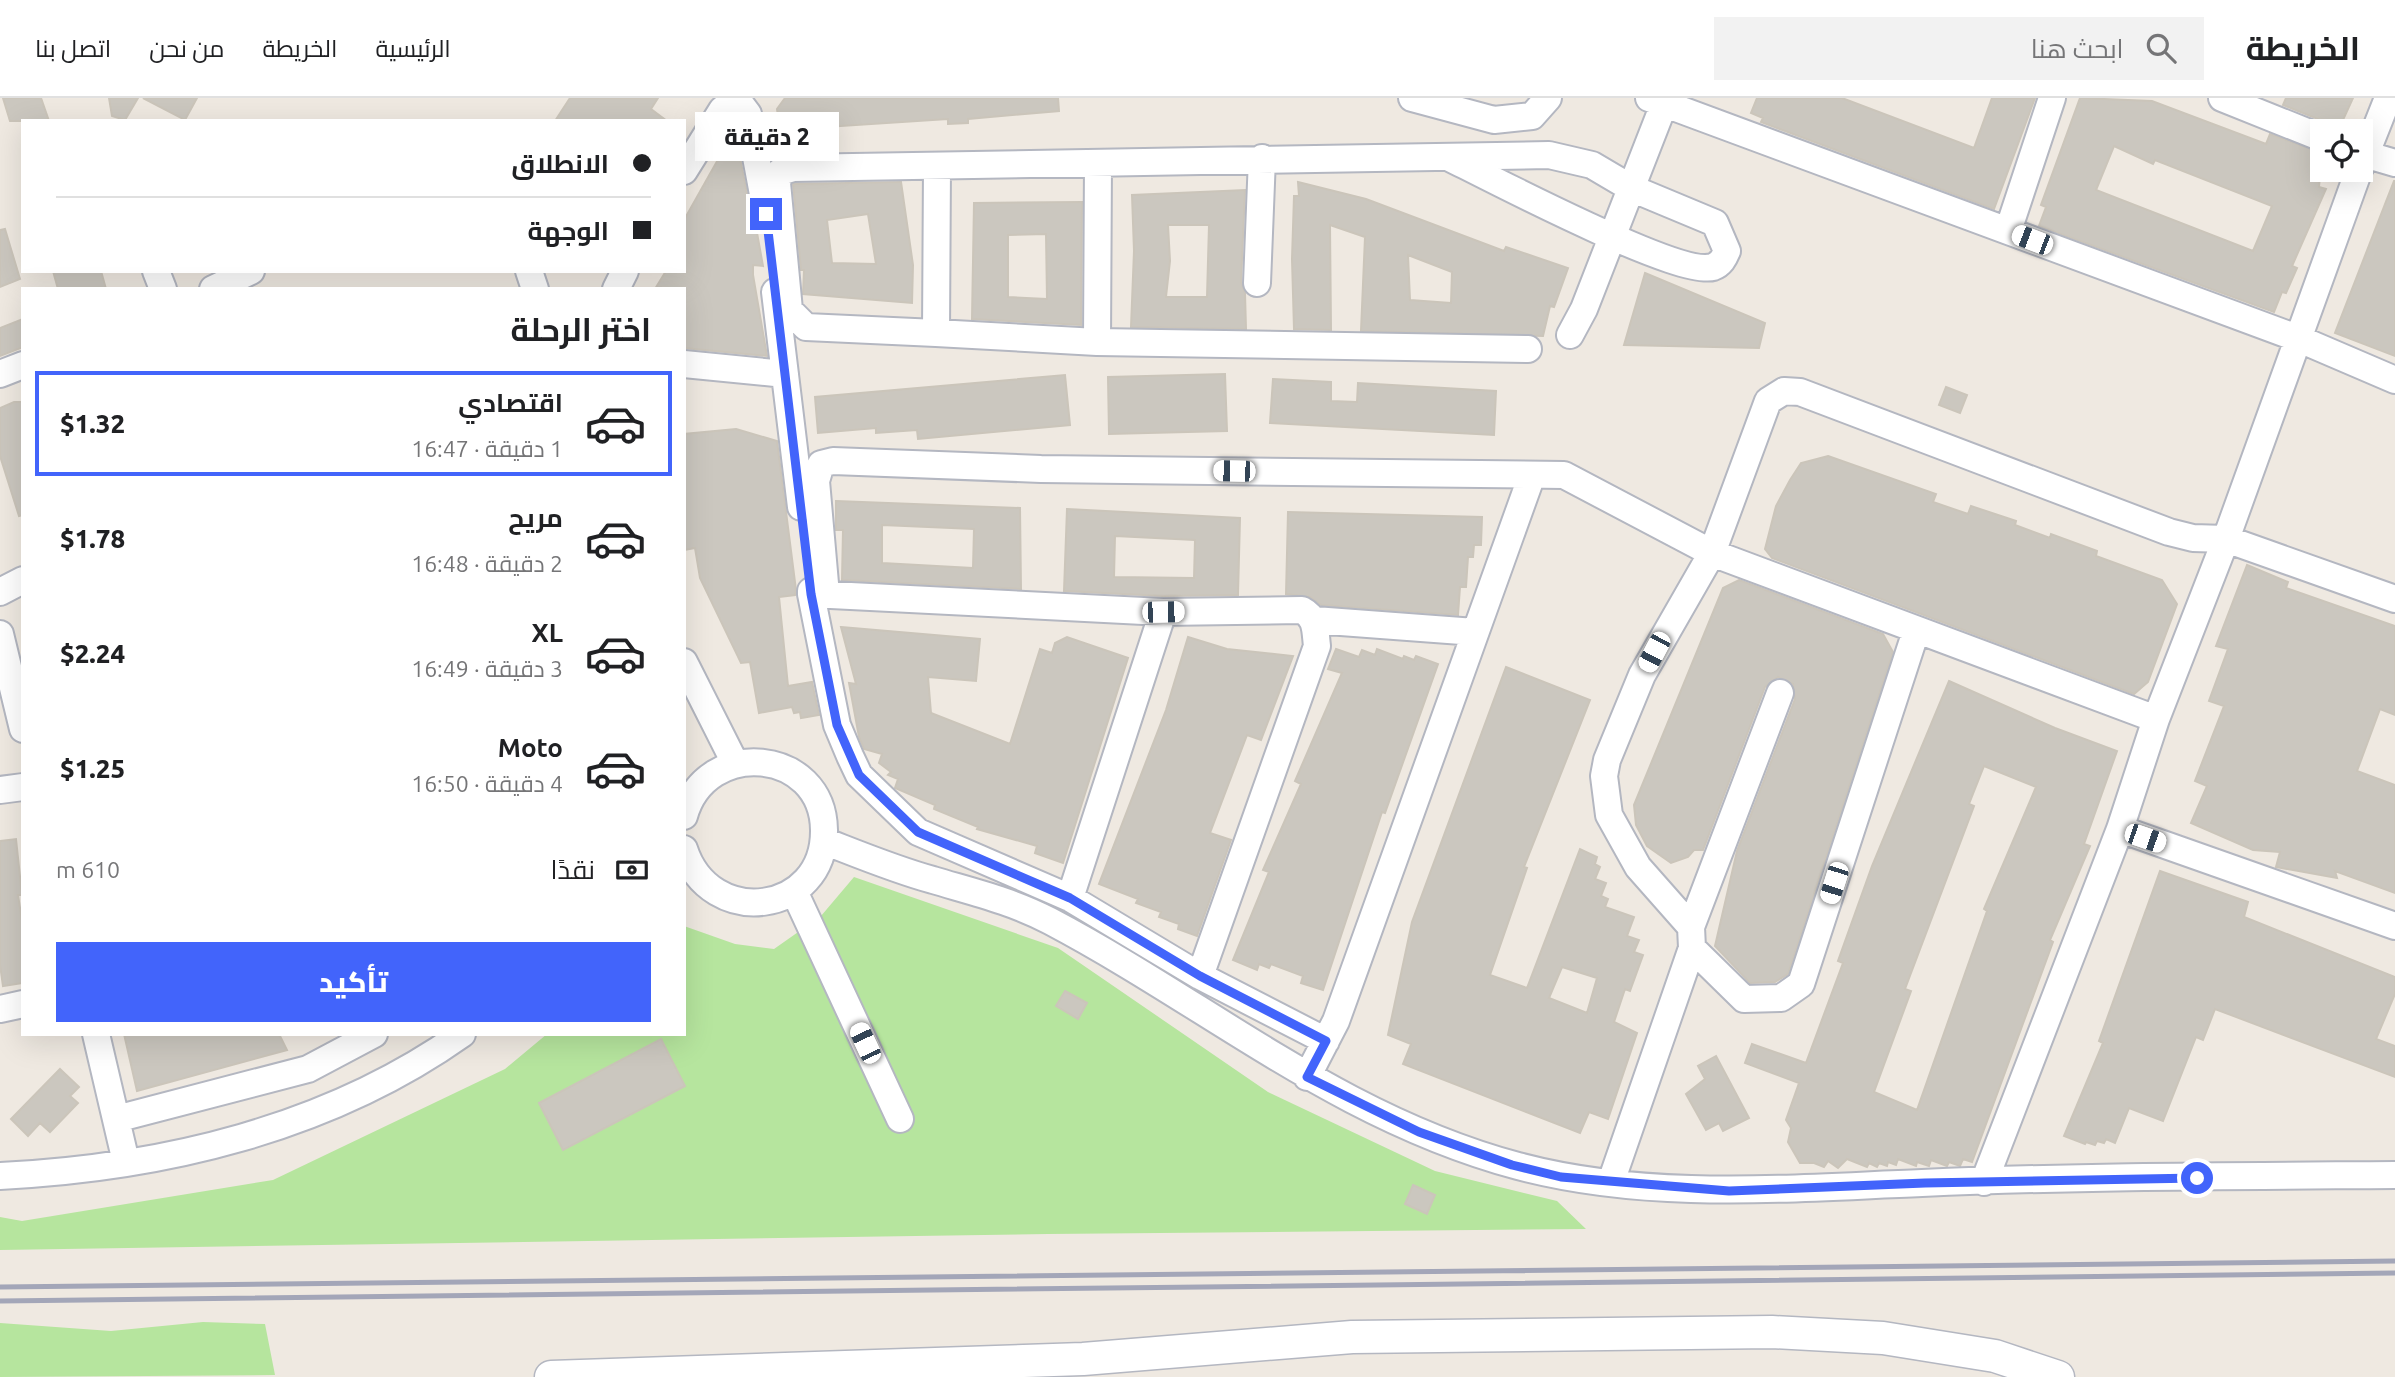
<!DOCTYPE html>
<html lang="ar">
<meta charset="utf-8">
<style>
body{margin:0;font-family:Ubuntu,Cairo,sans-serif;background:#f2f2f2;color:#202124;direction:rtl;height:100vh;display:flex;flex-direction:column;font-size:26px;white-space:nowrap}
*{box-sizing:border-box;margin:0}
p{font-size:23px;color:#757577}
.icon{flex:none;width:38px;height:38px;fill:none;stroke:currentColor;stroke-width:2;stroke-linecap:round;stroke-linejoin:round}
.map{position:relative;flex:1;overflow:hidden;direction:ltr}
.drawer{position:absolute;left:21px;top:189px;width:665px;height:749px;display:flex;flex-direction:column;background:#fff;border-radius:0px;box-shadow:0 7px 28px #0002;direction:rtl}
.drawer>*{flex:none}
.top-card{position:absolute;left:21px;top:21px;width:665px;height:154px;border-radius:0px;box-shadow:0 7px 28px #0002;direction:rtl;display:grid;align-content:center;height:154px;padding:0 35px;background:#fff}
.buttons{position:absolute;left:2310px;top:21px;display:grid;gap:14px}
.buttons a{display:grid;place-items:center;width:63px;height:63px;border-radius:0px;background:#fff;box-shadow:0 7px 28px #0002;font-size:35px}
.end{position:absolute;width:32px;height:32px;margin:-16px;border:9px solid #4264fb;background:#fff;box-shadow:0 0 0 4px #fff}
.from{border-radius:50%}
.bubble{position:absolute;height:49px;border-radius:0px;background:#fff;box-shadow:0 7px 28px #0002;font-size:23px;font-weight:800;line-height:49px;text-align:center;direction:rtl}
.car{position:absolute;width:21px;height:42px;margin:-21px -10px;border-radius:9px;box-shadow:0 0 5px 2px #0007;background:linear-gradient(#fff 24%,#345 0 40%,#fff 0 76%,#345 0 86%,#fff 0)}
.top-card b{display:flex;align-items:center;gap:24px;height:66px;font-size:26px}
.top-card b+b{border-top:2px solid #e0e0e0}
.top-card i{width:18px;height:18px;background:#202124}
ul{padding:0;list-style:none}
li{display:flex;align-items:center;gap:21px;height:105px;margin:0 14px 10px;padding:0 21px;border:4px solid transparent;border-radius:0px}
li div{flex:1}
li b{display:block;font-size:26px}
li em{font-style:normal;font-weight:800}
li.current{border-color:#4264fb}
li>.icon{width:63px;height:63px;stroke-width:1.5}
h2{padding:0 35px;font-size:32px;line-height:84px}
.pay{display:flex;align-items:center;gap:18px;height:77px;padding:0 35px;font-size:26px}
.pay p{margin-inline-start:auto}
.button{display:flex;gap:14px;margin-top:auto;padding:14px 35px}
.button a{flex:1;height:80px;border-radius:0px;background:#4264fb;color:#fff;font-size:28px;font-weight:800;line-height:80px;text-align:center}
header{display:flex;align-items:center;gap:42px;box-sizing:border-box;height:98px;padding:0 35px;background:#fff;border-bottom:2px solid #e0e0e0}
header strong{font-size:33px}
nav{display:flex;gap:38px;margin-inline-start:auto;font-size:24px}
.search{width:490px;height:63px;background:#f2f2f2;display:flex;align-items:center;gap:18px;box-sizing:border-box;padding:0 24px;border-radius:0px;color:#757577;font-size:26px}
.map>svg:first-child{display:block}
.green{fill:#b6e59e}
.building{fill:#cbc7bf;stroke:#cbc5ba;stroke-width:2;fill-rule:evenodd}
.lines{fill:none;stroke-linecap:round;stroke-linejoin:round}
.minor-casing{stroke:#b4b7c1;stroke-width:30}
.tertiary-casing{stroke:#b4b7c1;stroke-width:35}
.minor{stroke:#fff;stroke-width:26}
.tertiary{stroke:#fff;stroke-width:32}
.rail{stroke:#a3a6b8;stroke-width:5}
.route{stroke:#4264fb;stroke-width:9}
</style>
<header>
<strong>الخريطة</strong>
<div class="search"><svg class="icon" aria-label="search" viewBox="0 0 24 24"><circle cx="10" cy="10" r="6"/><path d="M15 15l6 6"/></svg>ابحث هنا</div>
<nav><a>الرئيسية</a><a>الخريطة</a><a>من نحن</a><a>اتصل بنا</a></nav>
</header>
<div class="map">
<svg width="2395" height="1279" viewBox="0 0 2395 1279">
<rect width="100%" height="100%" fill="#efe9e1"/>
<path class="green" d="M 854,779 L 1058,850 L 1268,994 L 1435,1073 L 1557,1103 L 1586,1131 L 1048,1136 L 0,1152 L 0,1119 L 22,1123 L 273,1082 L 505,971 L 547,936 L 684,936 L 684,828 L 735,846 L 774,851 L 821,818 Z
M 203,1224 L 265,1226 L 275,1277 L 0,1279 L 0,1225 L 111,1233 Z"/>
<path class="building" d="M 3,0 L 41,0 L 49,23 L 10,23 Z
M 109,0 L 138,0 L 125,22 L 112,18 Z
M 143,0 L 197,0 L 185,22 Z
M 570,0 L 658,0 L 651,11 L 667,23 L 555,23 Z
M 785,0 L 1058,0 L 1059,13 L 968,21 L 968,25 L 948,26 L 948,21 L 780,32 L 777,11 Z
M 1757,0 L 1842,0 L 1974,50 L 1992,0 L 2035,0 L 1994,111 L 1761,24 L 1763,20 L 1751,15 Z
M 2080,0 L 2152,3 L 2266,46 L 2270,36 L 2322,55 L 2319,89 L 2326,91 L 2292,168 L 2297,170 L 2286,195 L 2282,194 L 2274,214 L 2039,128 L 2046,109 L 2041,107 ZM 2114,48 L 2153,66 L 2155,62 L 2272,108 L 2253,153 L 2096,92 Z
M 2286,0 L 2353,0 L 2338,33 L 2328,25 L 2283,7 Z
M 729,42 L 737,45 L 750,110 L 754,118 L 763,168 L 753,167 L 753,177 L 767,258 L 684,250 L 684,191 L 655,191 L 666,173 L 684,173 L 684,122 Z
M 2394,83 L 2395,83 L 2395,258 L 2335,235 Z
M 901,84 L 913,167 L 912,205 L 803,196 L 804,172 L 801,172 L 793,86 ZM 868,116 L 876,166 L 832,165 L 827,122 Z
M 1298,84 L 1366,101 L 1504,153 L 1506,149 L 1568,170 L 1554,209 L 1550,208 L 1543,238 L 1361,233 L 1365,139 L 1330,127 L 1331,232 L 1294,231 L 1292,161 L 1294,98 L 1299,98 ZM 1408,157 L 1452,174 L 1451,205 L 1410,202 Z
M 1245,92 L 1241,184 L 1245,195 L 1246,231 L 1131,229 L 1134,153 L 1132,97 ZM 1168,127 L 1209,127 L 1207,199 L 1166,199 L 1170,163 Z
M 1082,104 L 1081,227 L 972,221 L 974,105 ZM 1046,136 L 1047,201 L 1008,199 L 1008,137 Z
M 5,131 L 20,181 L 0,189 L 0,132 Z
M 53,173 L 101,173 L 106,191 L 58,191 Z
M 1645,175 L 1765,225 L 1759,250 L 1624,247 Z
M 23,221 L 23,249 L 0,258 L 0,230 Z
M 1225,276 L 1227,333 L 1109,336 L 1108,279 Z
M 1065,277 L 1070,327 L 918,341 L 917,332 L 876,335 L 876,330 L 818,335 L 815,299 Z
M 1273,281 L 1331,284 L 1331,303 L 1357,304 L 1358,285 L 1496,293 L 1494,337 L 1270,325 Z
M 1946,289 L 1967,297 L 1960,315 L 1939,307 Z
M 14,304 L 23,304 L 23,417 L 19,418 L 0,358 L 0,310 Z
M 736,331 L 777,343 L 796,492 L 795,497 L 779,499 L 788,588 L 812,584 L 819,617 L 801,620 L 800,614 L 794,615 L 792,609 L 759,615 L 750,564 L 741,565 L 700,480 L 695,450 L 684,452 L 684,336 Z
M 1828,358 L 1936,396 L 1933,404 L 1968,416 L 1971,408 L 2016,423 L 2015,427 L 2050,440 L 2051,436 L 2097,453 L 2096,458 L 2162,482 L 2177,506 L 2148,584 L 2134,596 L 1772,460 L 1765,451 L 1776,408 L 1790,382 L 1801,365 Z
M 836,403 L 1020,410 L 1021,491 L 842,482 L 843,432 L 836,432 ZM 882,427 L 974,431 L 973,470 L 882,465 Z
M 1067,411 L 1240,420 L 1238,497 L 1163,498 L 1064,493 ZM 1115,438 L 1195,442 L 1194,480 L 1114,479 Z
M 1288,414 L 1482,419 L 1481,447 L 1474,447 L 1473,459 L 1468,459 L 1466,489 L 1460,489 L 1458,517 L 1321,507 L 1310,499 L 1286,496 Z
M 2247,467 L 2288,484 L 2286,490 L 2395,528 L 2395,617 L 2380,611 L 2357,673 L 2395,687 L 2395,795 L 2335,773 L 2337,780 L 2276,769 L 2280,754 L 2253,752 L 2191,725 L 2207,688 L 2195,683 L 2224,608 L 2209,603 L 2228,551 L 2216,548 Z
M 1739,482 L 1883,536 L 1893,554 L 1788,876 L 1775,884 L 1750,885 L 1715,848 L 1737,753 L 1795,601 L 1793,586 L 1778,579 L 1765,589 L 1703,752 L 1694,752 L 1688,759 L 1671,765 L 1647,748 L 1636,727 L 1634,707 L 1723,490 Z
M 841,529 L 980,541 L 976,583 L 928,579 L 931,615 L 1010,646 L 1040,551 L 1052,555 L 1055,545 L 1067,539 L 1128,560 L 1063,765 L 1035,755 L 1037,748 L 977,731 L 978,729 L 934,711 L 935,707 L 895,690 L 898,681 L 888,677 L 891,674 L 879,665 L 882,656 L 864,651 L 859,639 L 849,585 L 856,586 Z
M 1188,539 L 1227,551 L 1293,558 L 1261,642 L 1247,637 L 1210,735 L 1231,742 L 1197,838 L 1178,831 L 1179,826 L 1159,819 L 1161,814 L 1136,805 L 1138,801 L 1099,786 L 1166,612 Z
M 1336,551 L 1359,559 L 1362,552 L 1375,557 L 1377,551 L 1403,561 L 1404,558 L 1414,562 L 1416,558 L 1438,566 L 1385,715 L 1382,714 L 1323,892 L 1301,885 L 1303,878 L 1271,866 L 1269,870 L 1259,866 L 1257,872 L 1233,862 L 1269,774 L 1263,772 L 1301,686 L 1295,683 L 1342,575 L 1328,571 Z
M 1506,569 L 1590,602 L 1524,769 L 1527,770 L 1490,877 L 1527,890 L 1580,751 L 1597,759 L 1595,766 L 1600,769 L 1595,781 L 1606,785 L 1601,798 L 1608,801 L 1605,809 L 1634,819 L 1627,838 L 1639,842 L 1634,854 L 1643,857 L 1630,893 L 1625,891 L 1614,924 L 1637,935 L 1608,1021 L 1589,1014 L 1580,1035 L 1403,966 L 1411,946 L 1388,937 L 1412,824 ZM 1562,869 L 1597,880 L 1587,915 L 1549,900 Z
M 1949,583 L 2055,630 L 2117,653 L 2084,746 L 2090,748 L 2050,842 L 2053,844 L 1972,1064 L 1963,1061 L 1960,1068 L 1949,1064 L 1947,1068 L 1931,1062 L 1929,1068 L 1917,1064 L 1916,1068 L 1898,1061 L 1896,1067 L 1888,1064 L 1887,1068 L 1879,1065 L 1877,1069 L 1869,1065 L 1867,1069 L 1847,1061 L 1838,1070 L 1828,1063 L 1824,1069 L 1814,1065 L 1800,1065 L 1788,1044 L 1791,1030 L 1786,1022 L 1799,985 L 1745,965 L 1752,946 L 1806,965 L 1843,865 L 1838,863 L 1872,768 ZM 1984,668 L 2036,689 L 1984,811 L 1987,813 L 1917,1012 L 1874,994 L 1911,893 L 1905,891 L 1974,708 L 1969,706 Z
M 16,741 L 22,797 L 18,797 L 23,829 L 23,885 L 3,888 L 0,867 L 0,743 Z
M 2160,773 L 2248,804 L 2244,819 L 2395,879 L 2395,896 L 2376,941 L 2395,948 L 2395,979 L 2215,911 L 2203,942 L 2196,939 L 2163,1023 L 2129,1010 L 2115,1045 L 2106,1041 L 2104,1045 L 2097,1043 L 2095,1047 L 2086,1044 L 2085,1046 L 2064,1038 L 2103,945 L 2099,943 Z
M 1065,893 L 1087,905 L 1078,921 L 1056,908 Z
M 124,936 L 279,936 L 287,952 L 137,993 Z
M 661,941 L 685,988 L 563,1052 L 539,1005 Z
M 1716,958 L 1749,1020 L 1723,1033 L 1719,1025 L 1706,1032 L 1686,996 L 1705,981 L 1698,968 Z
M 60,971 L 79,989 L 70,998 L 78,1005 L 50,1034 L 40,1025 L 28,1038 L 11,1021 Z
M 1413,1087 L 1435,1097 L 1427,1116 L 1405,1106 Z"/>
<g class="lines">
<g class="minor-casing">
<path id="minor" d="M 1412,0 L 1494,22 L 1532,18 L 1548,0
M 1649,0 L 2297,240 L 2395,282
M 2222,0 L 2322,40
M 2361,55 L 2395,65
M 2361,68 L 2388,0
M 937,69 L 936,235 L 1097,244 L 1528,251
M 684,73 L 722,12 L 728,7 L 742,8 L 748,16 L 765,107
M 2008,133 L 2052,0
M 156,173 L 163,191
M 529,173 L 535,191
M 1257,185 L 1262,60
M 213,191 L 251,173
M 616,191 L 625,173
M 775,194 L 801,409
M 936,235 L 806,229 L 789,212 L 777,85 L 780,74 L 793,70 L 1549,57 L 1592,67 L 1631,90 L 1715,125 L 1727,153 C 1724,160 1721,166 1713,169 C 1679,179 1490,80 1450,60
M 1570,237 L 1584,211 L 1664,6
M 1097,244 L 1098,65
M 684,266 L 785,276
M 0,276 L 23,267
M 811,493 L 811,496 L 1163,514 L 1302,512 C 1317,520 1315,533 1317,548 L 1200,878
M 0,494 L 23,482
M 811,496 L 837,627 L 850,658 L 859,677 L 918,734 L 1070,800 L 1200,878 L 1326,943
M 826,497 L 816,383 L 821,366 L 833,363 L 1041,371 L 1564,377 L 1712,455 L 2156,621
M 1314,522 L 1475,534
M 0,536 L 23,631
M 684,564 L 735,665
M 0,692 L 23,689
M 684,718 C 706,639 823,650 824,732 C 825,817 710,832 684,751
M 2120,731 L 2395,828
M 824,743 C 860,757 896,772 933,782 C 973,794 1012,803 1050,823 C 1209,907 1339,1020 1518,1068 C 1649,1103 1789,1090 1922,1085 C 2080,1078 2238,1078 2395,1077
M 794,793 L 900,1021
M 1070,800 L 1163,514
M 1691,829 L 1780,595
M 1692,850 L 1744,901 L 1781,900 L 1801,886 L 1916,533
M 0,911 L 23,906
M 96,936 L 126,1064
M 1307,979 L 1336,923 L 1532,377
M 116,1021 L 308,971 L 374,936
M 0,1078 C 162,1070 328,1031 462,936
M 1611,1084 L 1692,850 L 1691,829 L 1638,769 L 1609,717 L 1604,678 L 1607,662 L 1642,577 L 1712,455 L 1768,303 L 1784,293 L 1800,294 L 2169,434 L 2193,440 L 2226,441 L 2395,501
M 1984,1084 L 2120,731 L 2156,621 L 2226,441 L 2359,72"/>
</g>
<g class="tertiary-casing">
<path id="tertiary" d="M 551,1279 L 1083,1261 L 1352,1239 L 1772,1234 L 1883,1240 L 1995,1258 L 2058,1279"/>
</g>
<use href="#minor" class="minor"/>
<use href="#tertiary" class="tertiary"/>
<path class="rail" d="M 0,1189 L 2395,1163
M 0,1203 L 2395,1175"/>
</g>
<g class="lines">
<path class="route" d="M 766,116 L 811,496 L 837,627 L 859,677 L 918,734 L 1070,800 L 1200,878 L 1326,943 L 1307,979 L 1419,1034 L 1512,1067 L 1561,1079 L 1729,1093 L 1925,1085 L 2197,1080"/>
</g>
</svg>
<div class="buttons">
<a><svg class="icon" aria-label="locate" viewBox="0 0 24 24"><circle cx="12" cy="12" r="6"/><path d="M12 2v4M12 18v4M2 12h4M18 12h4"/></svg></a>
</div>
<i class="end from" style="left:2197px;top:1080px"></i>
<i class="end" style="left:766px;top:116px"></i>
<div class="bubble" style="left:695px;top:14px;width:144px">2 دقيقة</div>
<i class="car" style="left:2032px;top:142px;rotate:291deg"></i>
<i class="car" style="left:1234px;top:373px;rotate:271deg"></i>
<i class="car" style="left:1163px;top:514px;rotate:89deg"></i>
<i class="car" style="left:1654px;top:554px;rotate:208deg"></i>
<i class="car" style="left:2145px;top:740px;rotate:109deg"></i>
<i class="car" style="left:1834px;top:785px;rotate:198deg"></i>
<i class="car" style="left:865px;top:945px;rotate:335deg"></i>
<div class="top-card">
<b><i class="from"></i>الانطلاق</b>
<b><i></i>الوجهة</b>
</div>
<section class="drawer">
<h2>اختر الرحلة</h2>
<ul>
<li class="current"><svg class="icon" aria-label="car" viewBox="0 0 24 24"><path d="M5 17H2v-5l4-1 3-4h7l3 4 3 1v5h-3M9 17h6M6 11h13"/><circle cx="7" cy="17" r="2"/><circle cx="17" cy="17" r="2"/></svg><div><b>اقتصادي</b><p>1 دقيقة · 16:47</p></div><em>$1.32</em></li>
<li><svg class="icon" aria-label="car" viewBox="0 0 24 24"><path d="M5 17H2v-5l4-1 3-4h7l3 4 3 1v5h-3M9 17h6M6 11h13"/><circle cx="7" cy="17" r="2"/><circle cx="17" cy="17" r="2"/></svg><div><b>مريح</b><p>2 دقيقة · 16:48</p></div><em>$1.78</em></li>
<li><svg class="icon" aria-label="car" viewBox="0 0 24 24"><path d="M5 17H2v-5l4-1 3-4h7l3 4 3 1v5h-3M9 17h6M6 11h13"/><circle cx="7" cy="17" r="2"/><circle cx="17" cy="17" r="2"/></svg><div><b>XL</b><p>3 دقيقة · 16:49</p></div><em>$2.24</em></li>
<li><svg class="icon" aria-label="car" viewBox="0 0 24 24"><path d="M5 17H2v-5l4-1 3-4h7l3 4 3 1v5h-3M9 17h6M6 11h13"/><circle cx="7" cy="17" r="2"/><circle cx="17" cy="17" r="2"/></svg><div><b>Moto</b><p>4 دقيقة · 16:50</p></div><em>$1.25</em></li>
</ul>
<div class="pay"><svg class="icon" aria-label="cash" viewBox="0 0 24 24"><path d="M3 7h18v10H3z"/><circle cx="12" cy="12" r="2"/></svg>نقدًا<p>610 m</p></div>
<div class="button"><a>تأكيد</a></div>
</section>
</div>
